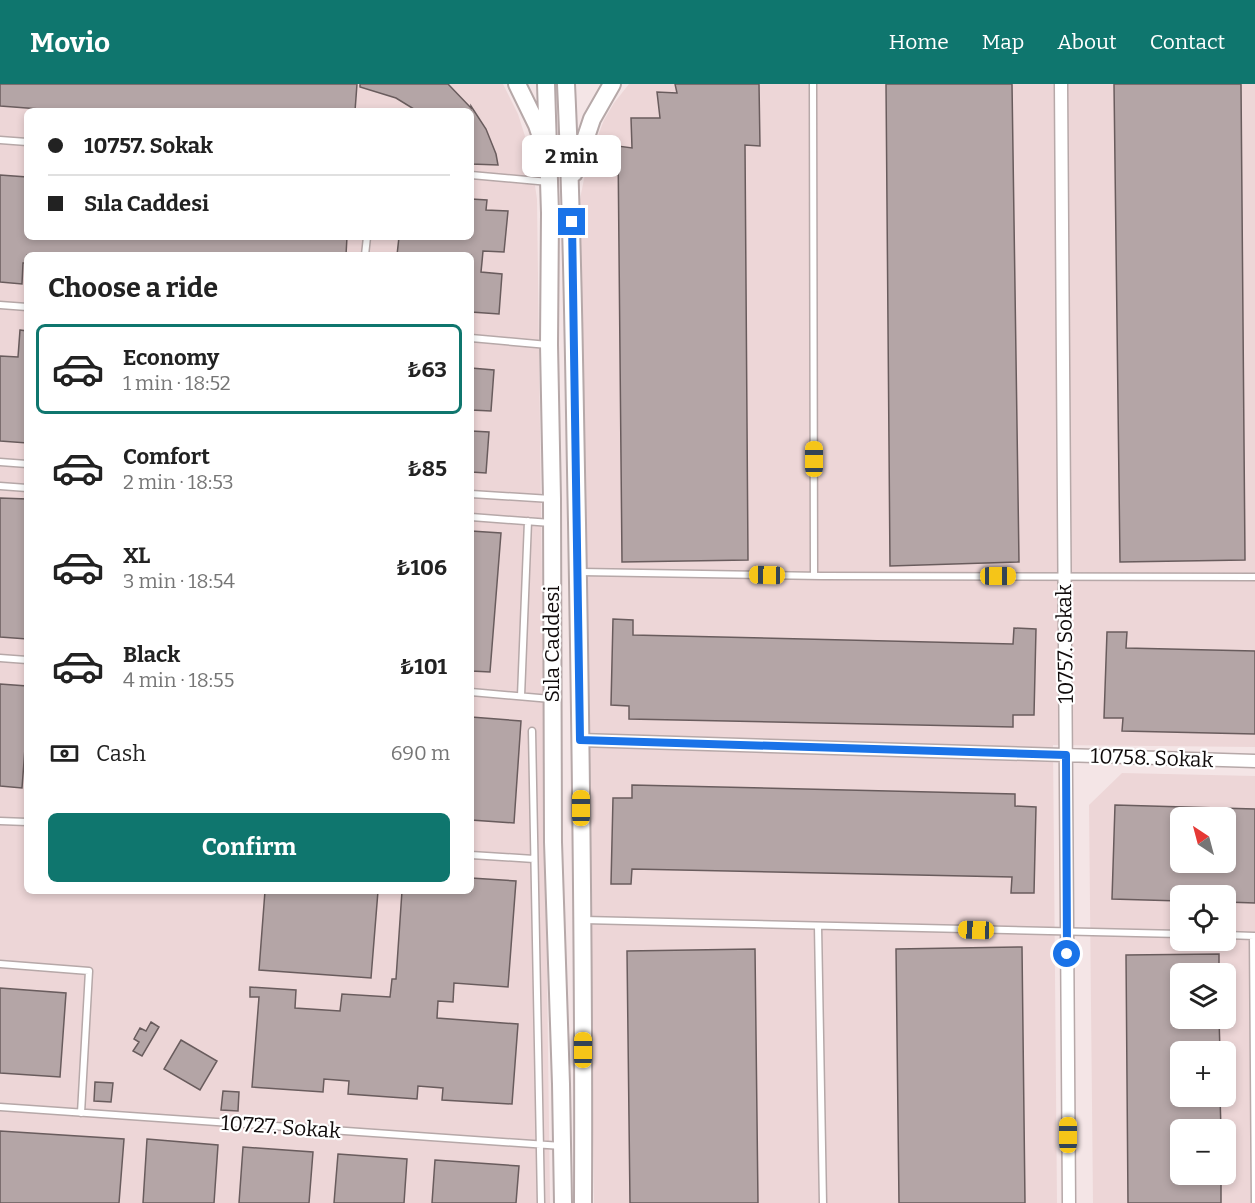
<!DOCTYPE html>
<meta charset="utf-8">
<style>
body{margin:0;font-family:Bitter,serif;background:#f2f2f2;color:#222;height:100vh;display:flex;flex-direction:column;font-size:22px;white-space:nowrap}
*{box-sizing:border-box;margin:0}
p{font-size:20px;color:#767676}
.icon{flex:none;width:33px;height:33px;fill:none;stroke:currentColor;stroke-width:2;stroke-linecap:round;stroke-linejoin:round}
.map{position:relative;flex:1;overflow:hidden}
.sheet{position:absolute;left:24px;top:168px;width:450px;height:642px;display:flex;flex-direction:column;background:#fff;border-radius:9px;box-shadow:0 3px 9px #0003}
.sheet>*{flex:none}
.banner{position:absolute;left:24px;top:24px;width:450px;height:132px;border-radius:9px;box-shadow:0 3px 9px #0003;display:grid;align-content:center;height:132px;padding:0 24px;background:#fff}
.needle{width:39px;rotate:324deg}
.buttons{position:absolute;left:1170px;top:723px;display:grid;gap:12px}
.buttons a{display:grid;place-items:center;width:66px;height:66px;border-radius:9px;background:#fff;box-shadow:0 3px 9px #0003;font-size:30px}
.end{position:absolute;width:27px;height:27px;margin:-14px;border:8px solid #1a73e8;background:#fff;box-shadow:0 0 0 3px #fff}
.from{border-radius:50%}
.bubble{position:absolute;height:42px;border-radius:9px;background:#fff;box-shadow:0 3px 9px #0003;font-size:20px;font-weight:700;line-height:42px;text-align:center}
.car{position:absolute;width:18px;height:36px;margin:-18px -9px;border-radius:8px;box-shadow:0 0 4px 2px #0007;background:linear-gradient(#f5c518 24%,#345 0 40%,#f5c518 0 76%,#345 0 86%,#f5c518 0)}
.banner b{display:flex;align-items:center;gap:21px;height:57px;font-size:22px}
.banner b+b{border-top:2px solid #e0e0e0}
.banner i{width:15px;height:15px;background:#222}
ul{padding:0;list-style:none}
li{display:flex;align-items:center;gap:18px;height:90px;margin:0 12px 9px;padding:0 12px;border:3px solid transparent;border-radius:9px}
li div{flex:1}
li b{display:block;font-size:22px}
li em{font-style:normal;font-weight:700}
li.on{border-color:#0f766e}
li>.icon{width:54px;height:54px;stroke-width:1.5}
h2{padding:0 24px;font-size:27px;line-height:72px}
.pay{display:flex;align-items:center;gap:15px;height:66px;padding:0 24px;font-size:22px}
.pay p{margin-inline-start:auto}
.button{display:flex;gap:12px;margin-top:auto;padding:12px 24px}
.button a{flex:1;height:69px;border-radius:9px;background:#0f766e;color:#fff;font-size:24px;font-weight:700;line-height:69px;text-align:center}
header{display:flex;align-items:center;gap:36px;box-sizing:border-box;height:84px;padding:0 30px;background:#0f766e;color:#fff}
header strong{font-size:28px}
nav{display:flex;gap:33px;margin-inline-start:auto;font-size:21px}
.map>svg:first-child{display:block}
.built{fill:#edd6d7;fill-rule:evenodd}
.building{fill:#b4a5a6;stroke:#695c5d;stroke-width:1.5;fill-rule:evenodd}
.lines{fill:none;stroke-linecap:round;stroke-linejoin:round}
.lane-casing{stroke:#b6a8a8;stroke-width:9}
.street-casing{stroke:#b6a8a8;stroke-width:15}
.secondary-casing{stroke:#b6a8a8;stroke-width:20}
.lane{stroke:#fff;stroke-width:6}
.street{stroke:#fff;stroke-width:12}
.secondary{stroke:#fff;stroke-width:16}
.route{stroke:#1a73e8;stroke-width:8}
.labels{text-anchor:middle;stroke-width:4.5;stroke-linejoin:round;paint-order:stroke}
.street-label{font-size:21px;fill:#100b0b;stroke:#fff}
</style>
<header>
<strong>Movio</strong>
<nav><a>Home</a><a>Map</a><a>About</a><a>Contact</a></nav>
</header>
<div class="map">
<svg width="1255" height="1119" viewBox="0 0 1255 1119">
<rect width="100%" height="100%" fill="#f4e5e6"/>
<path class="built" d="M 0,0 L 503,0 L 518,30 L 530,68 L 537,115 L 550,1119 L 0,1119 ZM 27,27 L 471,27 L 471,153 L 27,153 ZM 27,171 L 471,171 L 471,807 L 27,807 Z
M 629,0 L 1255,0 L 1255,663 L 1053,661 L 1057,1119 L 594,1119 L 580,115 L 587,80 L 604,36 L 614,19 Z
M 1122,689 L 1255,692 L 1255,1119 L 1093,1119 L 1089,721 ZM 1180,734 L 1226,734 L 1226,778 L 1180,778 ZM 1180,812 L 1226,812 L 1226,856 L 1180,856 ZM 1180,890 L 1226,890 L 1226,934 L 1180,934 ZM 1180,968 L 1226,968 L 1226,1012 L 1180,1012 ZM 1180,1046 L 1226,1046 L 1226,1090 L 1180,1090 Z"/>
<path class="building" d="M 0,0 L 357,0 L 355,27 L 67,27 L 0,22 Z
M 360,0 L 448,0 L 471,24 L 471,22 L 486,45 L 496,70 L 498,81 L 471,80 L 471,27 L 417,27 L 396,14 L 360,3 Z
M 675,0 L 759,0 L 760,62 L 745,61 L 748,476 L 622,478 L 618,62 L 632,64 L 631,34 L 660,34 L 657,8 L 677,9 Z
M 886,0 L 1012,0 L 1019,478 L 890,482 Z
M 1114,0 L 1241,0 L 1245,476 L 1120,478 Z
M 0,91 L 27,93 L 27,153 L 347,153 L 346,171 L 27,171 L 27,179 L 23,179 L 22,200 L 0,198 Z
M 471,115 L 487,116 L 486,126 L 508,127 L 504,168 L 483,167 L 482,178 L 481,188 L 502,190 L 499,230 L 471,228 L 471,171 L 397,171 L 399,153 L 471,153 Z
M 20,246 L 27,247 L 27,359 L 0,357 L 0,272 L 18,273 Z
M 471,284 L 494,286 L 491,327 L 471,326 Z
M 471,347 L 489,348 L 486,389 L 471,388 Z
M 0,414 L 27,415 L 27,555 L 0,553 Z
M 471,447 L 501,449 L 490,588 L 471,587 Z
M 613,535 L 633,536 L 633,551 L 1013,560 L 1014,544 L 1036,545 L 1034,631 L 1013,631 L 1013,643 L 629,635 L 629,622 L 611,621 Z
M 1107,548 L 1127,548 L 1126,564 L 1255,567 L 1255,650 L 1122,647 L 1123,634 L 1104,634 Z
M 0,600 L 27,602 L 27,638 L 22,704 L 0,702 Z
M 471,633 L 521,637 L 514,739 L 471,736 Z
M 632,701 L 1015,710 L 1015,722 L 1036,723 L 1034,809 L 1011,809 L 1012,793 L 632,785 L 631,800 L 611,800 L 613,714 L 632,714 Z
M 1115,721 L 1255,725 L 1255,819 L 1226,818 L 1226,812 L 1180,812 L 1180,817 L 1112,815 ZM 1180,734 L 1226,734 L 1226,778 L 1180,778 Z
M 471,794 L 516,797 L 508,903 L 454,899 L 453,918 L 438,917 L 437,934 L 518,940 L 512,1020 L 442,1016 L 443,1004 L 418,1002 L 417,1015 L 348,1010 L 349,997 L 324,995 L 323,1008 L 252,1003 L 259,913 L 250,913 L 250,903 L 296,906 L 295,924 L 340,927 L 342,910 L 390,913 L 392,895 L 396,895 L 402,807 L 471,807 Z
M 265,807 L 378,807 L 371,894 L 259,886 Z
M 1022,863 L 1025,1119 L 899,1119 L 896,865 Z
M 755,865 L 758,1119 L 630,1119 L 627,867 Z
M 1219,870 L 1219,890 L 1180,890 L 1180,934 L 1219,934 L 1220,968 L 1180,968 L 1180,1012 L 1220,1012 L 1221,1046 L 1180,1046 L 1180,1090 L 1221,1090 L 1221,1119 L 1128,1119 L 1126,871 Z
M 0,904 L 66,909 L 60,993 L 0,989 Z
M 151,938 L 159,943 L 142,972 L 133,967 L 139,958 L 134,955 L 140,944 L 146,947 Z
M 181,956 L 217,977 L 200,1006 L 164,985 Z
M 95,998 L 113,999 L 111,1018 L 94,1017 Z
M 223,1007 L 239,1008 L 238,1027 L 221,1026 Z
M 0,1047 L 124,1055 L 119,1119 L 0,1119 Z
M 147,1055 L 218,1061 L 214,1119 L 143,1119 Z
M 243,1063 L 313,1068 L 309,1119 L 239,1119 Z
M 338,1070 L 407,1075 L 404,1119 L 334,1119 Z
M 435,1076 L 519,1082 L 516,1119 L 432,1119 Z"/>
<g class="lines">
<g class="lane-casing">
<path id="lane" d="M 813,0 L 814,492
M 0,56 L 27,58
M 471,91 L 549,98
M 365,171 L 367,153
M 0,221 L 27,223
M 471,254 L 548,261
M 0,378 L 27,380
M 0,402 L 27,404
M 471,410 L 551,415
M 471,433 L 551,439
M 581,488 L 822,492 L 1255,493
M 0,574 L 27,576
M 471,608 L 551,615
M 521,612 L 528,437
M 532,647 L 541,1119
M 0,737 L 27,738
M 471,771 L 534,775
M 584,836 L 1180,850
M 818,842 L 823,1119
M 1226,851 L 1254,852
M 1253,852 L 1255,1119
M 0,880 L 89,887 L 81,1029
M 0,1023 L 562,1062"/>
</g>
<g class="street-casing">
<path id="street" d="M 1061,0 L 1069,1119
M 580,656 L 1255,677"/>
</g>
<g class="secondary-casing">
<path id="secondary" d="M 517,0 L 537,41 L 543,59
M 546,0 L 550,129 L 549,261 L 552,415 L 553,758 L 561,1000 L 563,1119
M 566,0 C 573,146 574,292 577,439 C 581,665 584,892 583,1119
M 574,89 L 592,35 L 612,0"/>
</g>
<use href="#lane" class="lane"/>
<use href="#street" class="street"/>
<use href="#secondary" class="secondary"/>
</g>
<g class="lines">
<path class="route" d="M 572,138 L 580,656 L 1066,671 L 1067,870"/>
</g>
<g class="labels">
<g class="street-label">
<text transform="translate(552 560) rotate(-90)" y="7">Sıla Caddesi</text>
<text transform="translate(1065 560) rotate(-91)" y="7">10757. Sokak</text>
<text transform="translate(1152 674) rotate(2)" y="7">10758. Sokak</text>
<text transform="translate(281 1043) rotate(4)" y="7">10727. Sokak</text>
</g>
</g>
</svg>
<div class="buttons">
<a><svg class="needle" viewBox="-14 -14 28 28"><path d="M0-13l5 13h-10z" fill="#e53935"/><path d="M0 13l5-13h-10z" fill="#767676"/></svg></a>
<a><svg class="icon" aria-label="locate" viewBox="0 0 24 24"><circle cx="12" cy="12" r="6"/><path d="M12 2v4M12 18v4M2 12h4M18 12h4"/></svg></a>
<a><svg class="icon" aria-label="layers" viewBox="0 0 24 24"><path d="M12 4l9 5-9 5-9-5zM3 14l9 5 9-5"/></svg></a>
<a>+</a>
<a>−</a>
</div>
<i class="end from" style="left:1067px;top:870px"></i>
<i class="end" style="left:572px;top:138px"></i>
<div class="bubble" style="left:522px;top:51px;width:99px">2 min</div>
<i class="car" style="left:814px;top:375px;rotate:0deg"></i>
<i class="car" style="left:767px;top:491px;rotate:271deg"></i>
<i class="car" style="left:998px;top:492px;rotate:90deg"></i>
<i class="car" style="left:581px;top:724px;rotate:0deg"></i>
<i class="car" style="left:976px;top:846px;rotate:272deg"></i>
<i class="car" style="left:583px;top:966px;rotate:0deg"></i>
<i class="car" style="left:1068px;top:1051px;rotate:0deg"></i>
<div class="banner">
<b><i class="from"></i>10757. Sokak</b>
<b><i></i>Sıla Caddesi</b>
</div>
<section class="sheet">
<h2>Choose a ride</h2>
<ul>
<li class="on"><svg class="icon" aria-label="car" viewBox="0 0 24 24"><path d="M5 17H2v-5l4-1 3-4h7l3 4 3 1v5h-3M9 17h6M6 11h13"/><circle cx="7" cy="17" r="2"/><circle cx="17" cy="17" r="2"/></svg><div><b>Economy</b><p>1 min · 18:52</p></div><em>₺63</em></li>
<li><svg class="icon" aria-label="car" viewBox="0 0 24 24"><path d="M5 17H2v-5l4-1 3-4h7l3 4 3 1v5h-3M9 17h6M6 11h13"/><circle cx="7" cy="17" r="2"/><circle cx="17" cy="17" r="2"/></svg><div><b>Comfort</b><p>2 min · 18:53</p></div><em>₺85</em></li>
<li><svg class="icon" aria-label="car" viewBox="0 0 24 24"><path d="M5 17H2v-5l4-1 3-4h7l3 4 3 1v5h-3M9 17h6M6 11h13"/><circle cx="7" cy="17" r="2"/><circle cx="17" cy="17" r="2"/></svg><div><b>XL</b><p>3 min · 18:54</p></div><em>₺106</em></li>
<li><svg class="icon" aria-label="car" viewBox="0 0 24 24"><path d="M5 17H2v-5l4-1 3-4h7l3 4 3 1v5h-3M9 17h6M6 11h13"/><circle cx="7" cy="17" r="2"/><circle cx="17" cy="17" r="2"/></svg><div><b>Black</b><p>4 min · 18:55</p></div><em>₺101</em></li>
</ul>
<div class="pay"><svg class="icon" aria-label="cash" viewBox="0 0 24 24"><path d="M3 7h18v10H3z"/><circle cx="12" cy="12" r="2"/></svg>Cash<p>690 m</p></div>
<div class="button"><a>Confirm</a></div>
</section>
</div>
